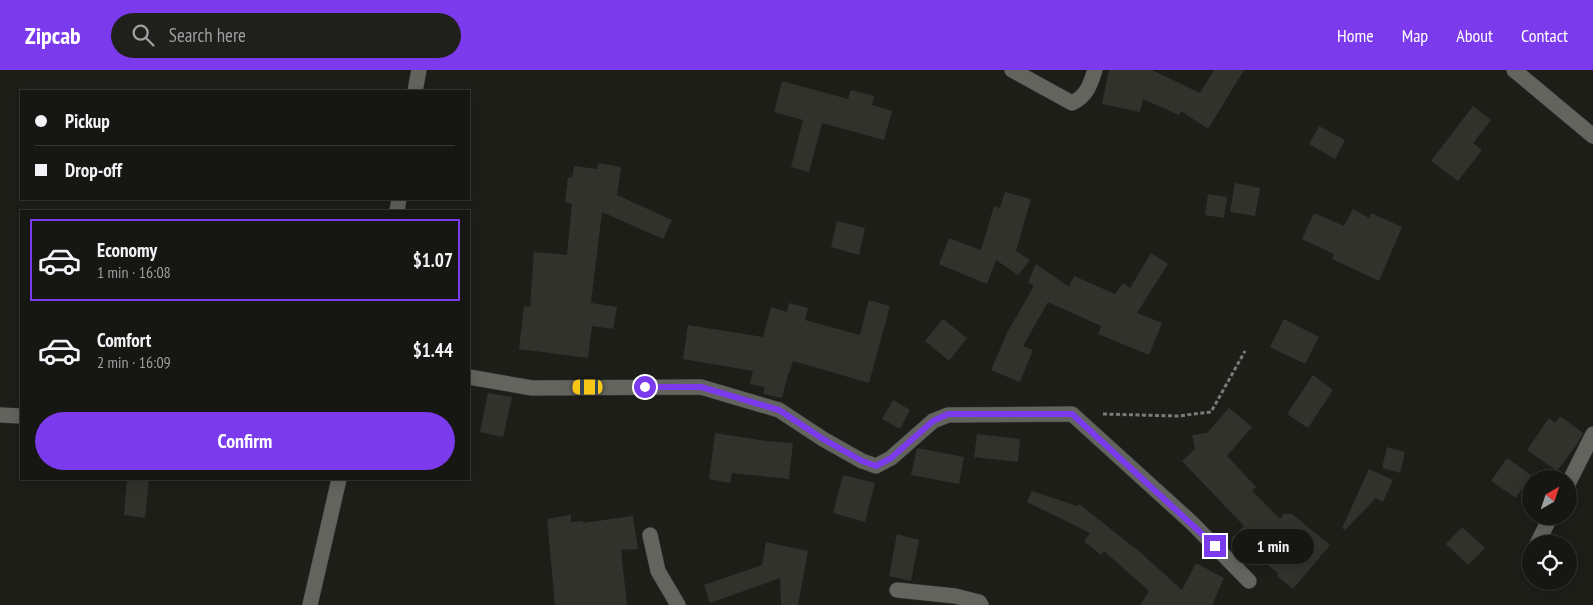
<!DOCTYPE html>
<meta charset="utf-8">
<style>
body{margin:0;font-family:"PT Sans Narrow",sans-serif;background:#1f1f1c;color:#f1f3f6;height:100vh;display:flex;flex-direction:column;font-size:19px;white-space:nowrap}
*{box-sizing:border-box;margin:0}
p{font-size:16px;color:#9e9fa0}
.icon{flex:none;width:28px;height:28px;fill:none;stroke:currentColor;stroke-width:2;stroke-linecap:round;stroke-linejoin:round}
.map{position:relative;flex:1;overflow:hidden}
.side{position:absolute;left:20px;top:140px;width:450px;height:270px;display:flex;flex-direction:column;background:#161613;border-radius:0px;box-shadow:0 2px 12px #0003,0 0 0 1px #353533}
.side>*{flex:none}
.top-card{position:absolute;left:20px;top:20px;width:450px;height:110px;border-radius:0px;box-shadow:0 2px 12px #0003,0 0 0 1px #353533;display:grid;align-content:center;height:110px;padding:0 15px;background:#161613}
.needle{width:32px;rotate:39deg}
.fabs{position:absolute;left:1522px;top:400px;display:grid;gap:10px}
.fabs a{display:grid;place-items:center;width:55px;height:55px;border-radius:50%;background:#161613;box-shadow:0 2px 12px #0003,0 0 0 1px #353533;font-size:25px}
.end{position:absolute;width:22px;height:22px;margin:-11px;border:6px solid #7c3aed;background:#fff;box-shadow:0 0 0 2px #fff}
.from{border-radius:50%}
.bubble{position:absolute;height:35px;border-radius:18px;background:#161613;box-shadow:0 2px 12px #0003,0 0 0 1px #353533;font-size:16px;font-weight:700;line-height:35px;text-align:center}
.car{position:absolute;width:15px;height:30px;margin:-15px -8px;border-radius:6px;box-shadow:0 0 4px 1px #0007;background:linear-gradient(#f5c518 24%,#345 0 40%,#f5c518 0 76%,#345 0 86%,#f5c518 0)}
.top-card b{display:flex;align-items:center;gap:18px;height:48px;font-size:19px}
.top-card b+b{border-top:1px solid #353533}
.top-card i{width:12px;height:12px;background:#f1f3f6}
ul{padding:9px 0 0;list-style:none}
li{display:flex;align-items:center;gap:15px;height:82px;margin:0 10px 8px;padding:0 5px;border:2px solid transparent;border-radius:0px}
li div{flex:1}
li b{display:block;font-size:19px}
li em{font-style:normal;font-weight:700}
li.active{border-color:#7c3aed}
li>.icon{width:45px;height:45px;stroke-width:1.5}
.primary-button{display:flex;gap:10px;margin-top:auto;padding:10px 15px}
.primary-button a{flex:1;height:58px;border-radius:30px;background:#7c3aed;color:#fff;font-size:20px;font-weight:700;line-height:58px;text-align:center}
header{display:flex;align-items:center;gap:30px;box-sizing:border-box;height:70px;padding:0 25px;background:#7c3aed;color:#fff}
header strong{font-size:24px}
nav{display:flex;gap:28px;margin-inline-start:auto;font-size:18px}
.search{width:350px;height:45px;background:#1f1f1c;display:flex;align-items:center;gap:12px;box-sizing:border-box;padding:0 18px;border-radius:28px;color:#9e9fa0;font-size:19px}
.map>svg:first-child{display:block}
.building{fill:#32322d}
.lines{fill:none;stroke-linecap:round;stroke-linejoin:round}
.minor-casing{stroke:#3a3a37;stroke-width:16}
.path{stroke:#7a7a76;stroke-width:3;stroke-dasharray:4 2.5;stroke-linecap:butt}
.minor{stroke:#64645f;stroke-width:15}
.route{stroke:#7c3aed;stroke-width:6}
</style>
<header>
<strong>Zipcab</strong>
<div class="search"><svg class="icon" aria-label="search" viewBox="0 0 24 24"><circle cx="10" cy="10" r="6"/><path d="M15 15l6 6"/></svg>Search here</div>
<nav><a>Home</a><a>Map</a><a>About</a><a>Contact</a></nav>
</header>
<div class="map">
<svg width="1593" height="535" viewBox="0 0 1593 535">
<rect width="100%" height="100%" fill="#1e1e19"/>
<path class="building" d="M 1109,0 L 1152,0 L 1200,23 L 1214,0 L 1244,0 L 1208,59 L 1181,41 L 1179,45 L 1143,29 L 1140,42 L 1102,34 Z
M 782,11 L 848,29 L 851,20 L 874,26 L 872,35 L 892,41 L 884,70 L 822,53 L 809,102 L 791,97 L 803,50 L 774,42 Z
M 1473,36 L 1491,50 L 1473,73 L 1482,80 L 1458,111 L 1431,91 Z
M 1319,56 L 1345,70 L 1335,89 L 1309,74 Z
M 598,93 L 621,97 L 617,125 L 672,150 L 663,169 L 602,142 L 591,233 L 617,237 L 613,259 L 592,256 L 588,288 L 519,279 L 524,236 L 530,237 L 534,182 L 567,185 L 572,134 L 565,132 L 568,107 L 572,108 L 574,96 L 597,99 Z
M 1235,113 L 1260,118 L 1255,146 L 1230,142 Z
M 1005,122 L 1031,129 L 1016,181 L 1030,190 L 1018,205 L 996,190 L 987,214 L 939,194 L 949,168 L 983,181 L 981,180 L 994,136 L 1000,138 Z
M 1208,124 L 1227,127 L 1224,148 L 1205,145 Z
M 1353,139 L 1369,148 L 1371,143 L 1402,157 L 1379,211 L 1332,189 L 1334,184 L 1302,169 L 1314,143 L 1344,156 Z
M 837,151 L 865,158 L 859,185 L 831,177 Z
M 1151,183 L 1168,194 L 1137,243 L 1162,253 L 1149,285 L 1098,264 L 1101,256 L 1048,232 L 1023,276 L 1033,280 L 1020,312 L 991,300 L 1008,261 L 1034,216 L 1028,212 L 1036,194 L 1069,217 L 1074,206 L 1115,224 L 1123,213 L 1130,218 Z
M 869,230 L 890,236 L 869,313 L 793,291 L 789,304 L 788,304 L 782,328 L 763,324 L 765,317 L 750,314 L 753,301 L 683,289 L 688,255 L 763,267 L 771,237 L 787,242 L 789,233 L 808,238 L 805,250 L 860,265 Z
M 943,249 L 967,268 L 949,291 L 925,271 Z
M 1284,249 L 1319,267 L 1305,294 L 1270,277 Z
M 1313,305 L 1333,320 L 1308,358 L 1287,344 Z
M 488,323 L 512,327 L 503,367 L 480,362 Z
M 893,330 L 910,340 L 900,359 L 882,349 Z
M 1229,338 L 1252,357 L 1227,386 L 1256,417 L 1252,421 L 1280,449 L 1284,444 L 1292,444 L 1330,475 L 1293,519 L 1277,506 L 1279,504 L 1248,479 L 1245,482 L 1231,469 L 1244,456 L 1182,391 L 1195,379 L 1192,365 L 1207,363 Z
M 1560,346 L 1583,363 L 1578,373 L 1557,401 L 1527,380 L 1549,348 L 1555,353 Z
M 715,363 L 766,371 L 793,373 L 789,409 L 732,403 L 730,413 L 709,409 Z
M 977,364 L 1020,369 L 1018,392 L 974,387 Z
M 1387,377 L 1405,382 L 1400,403 L 1382,398 Z
M 917,378 L 964,387 L 959,414 L 911,405 Z
M 1507,388 L 1531,405 L 1516,428 L 1491,411 Z
M 1369,399 L 1393,410 L 1383,432 L 1376,428 L 1345,460 L 1342,458 Z
M 843,405 L 875,413 L 865,452 L 833,443 Z
M 127,409 L 149,409 L 145,448 L 124,445 Z
M 1032,421 L 1077,436 L 1079,434 L 1141,483 L 1182,520 L 1196,493 L 1224,508 L 1212,535 L 1140,535 L 1149,521 L 1104,481 L 1101,485 L 1084,471 L 1090,463 L 1027,432 Z
M 571,445 L 571,452 L 583,451 L 583,453 L 633,446 L 638,479 L 621,480 L 627,535 L 555,535 L 547,449 Z
M 1462,457 L 1485,478 L 1468,495 L 1446,474 Z
M 897,464 L 919,470 L 911,511 L 889,506 Z
M 766,472 L 808,481 L 798,535 L 781,535 L 780,508 L 710,533 L 704,515 L 762,495 Z"/>
<g class="lines">
<g class="minor-casing">
<path id="minor" d="M 1012,0 L 1072,33 C 1087,26 1090,15 1095,0
M 1514,0 L 1593,66
M 415,21 L 419,0
M 397,141 L 399,129
M 469,307 L 532,318 L 701,317 L 779,340 L 823,369 L 862,391 L 876,396 L 891,388 L 933,351 L 948,345 L 1072,344 L 1192,453 L 1249,511
M 0,345 L 21,346
M 1569,412 L 1593,364
M 650,465 L 658,501 L 678,535
M 1537,474 L 1551,446
M 897,520 L 955,526 L 979,532 L 981,535
M 310,535 L 339,409"/>
</g>
<path class="path" d="M 1103,344 L 1178,346 L 1211,342 L 1245,281"/>
<use href="#minor" class="minor"/>
</g>
<g class="lines">
<path class="route" d="M 645,317 L 701,317 L 779,340 L 823,369 L 862,391 L 876,396 L 891,388 L 933,351 L 948,344 L 1072,344 L 1215,476"/>
</g>
</svg>
<div class="fabs">
<a><svg class="needle" viewBox="-14 -14 28 28"><path d="M0-13l5 13h-10z" fill="#e53935"/><path d="M0 13l5-13h-10z" fill="#9e9fa0"/></svg></a>
<a><svg class="icon" aria-label="locate" viewBox="0 0 24 24"><circle cx="12" cy="12" r="6"/><path d="M12 2v4M12 18v4M2 12h4M18 12h4"/></svg></a>
</div>
<i class="end from" style="left:645px;top:317px"></i>
<i class="end" style="left:1215px;top:476px"></i>
<div class="bubble" style="left:1232px;top:459px;width:82px">1 min</div>
<i class="car" style="left:588px;top:317px;rotate:270deg"></i>
<div class="top-card">
<b><i class="from"></i>Pickup</b>
<b><i></i>Drop-off</b>
</div>
<section class="side">
<ul>
<li class="active"><svg class="icon" aria-label="car" viewBox="0 0 24 24"><path d="M5 17H2v-5l4-1 3-4h7l3 4 3 1v5h-3M9 17h6M6 11h13"/><circle cx="7" cy="17" r="2"/><circle cx="17" cy="17" r="2"/></svg><div><b>Economy</b><p>1 min · 16:08</p></div><em>$1.07</em></li>
<li><svg class="icon" aria-label="car" viewBox="0 0 24 24"><path d="M5 17H2v-5l4-1 3-4h7l3 4 3 1v5h-3M9 17h6M6 11h13"/><circle cx="7" cy="17" r="2"/><circle cx="17" cy="17" r="2"/></svg><div><b>Comfort</b><p>2 min · 16:09</p></div><em>$1.44</em></li>
</ul>
<div class="primary-button"><a>Confirm</a></div>
</section>
</div>
